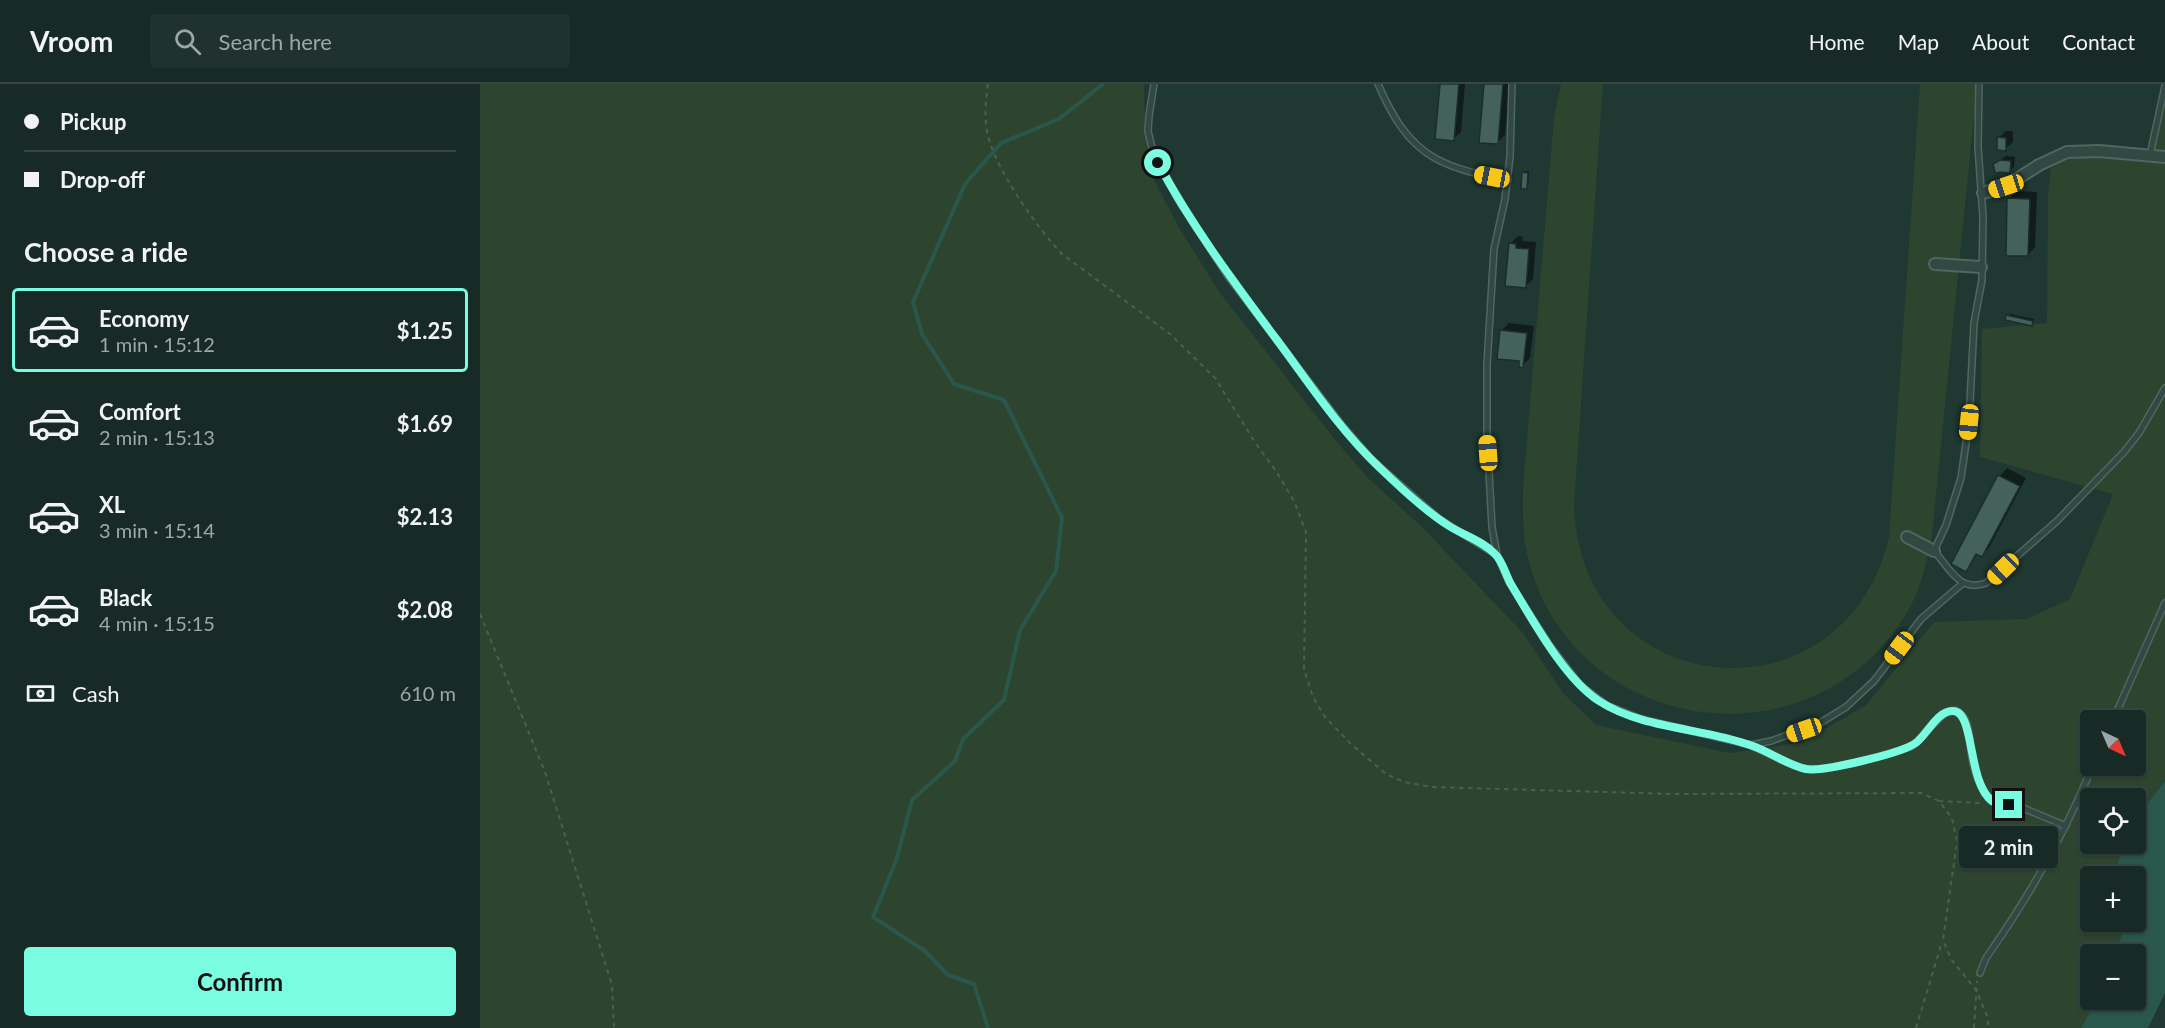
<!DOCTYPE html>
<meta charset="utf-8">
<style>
body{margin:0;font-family:Lato,sans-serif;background:#20322d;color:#f1f3f6;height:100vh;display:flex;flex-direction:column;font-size:22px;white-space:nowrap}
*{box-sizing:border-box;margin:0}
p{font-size:20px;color:#9ea7a7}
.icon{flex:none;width:33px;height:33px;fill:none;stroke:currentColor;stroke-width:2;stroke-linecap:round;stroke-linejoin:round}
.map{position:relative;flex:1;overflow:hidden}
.side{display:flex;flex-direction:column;background:#172a25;width:480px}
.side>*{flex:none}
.top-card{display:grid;align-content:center;height:132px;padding:0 24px;background:#172a25}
.needle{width:39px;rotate:136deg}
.controls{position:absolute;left:1600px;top:626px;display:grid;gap:12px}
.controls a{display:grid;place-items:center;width:66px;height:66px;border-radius:6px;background:#172a25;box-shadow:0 2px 4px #0004,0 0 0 2px #364642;font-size:30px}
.end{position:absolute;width:27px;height:27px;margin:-14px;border:8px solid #7afce1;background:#111;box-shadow:0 0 0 3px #111}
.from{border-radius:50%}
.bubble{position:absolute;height:42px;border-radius:6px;background:#172a25;box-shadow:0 2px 4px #0004,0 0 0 2px #364642;font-size:20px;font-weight:700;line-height:42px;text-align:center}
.car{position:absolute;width:18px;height:36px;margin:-18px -9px;border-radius:8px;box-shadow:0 0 4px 2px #0007;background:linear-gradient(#f5c518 24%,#345 0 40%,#f5c518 0 76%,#345 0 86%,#f5c518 0)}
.top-card b{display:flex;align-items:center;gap:21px;height:57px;font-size:22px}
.top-card b+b{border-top:2px solid #364642}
.top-card i{width:15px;height:15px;background:#f1f3f6}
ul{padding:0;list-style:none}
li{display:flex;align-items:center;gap:18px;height:84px;margin:0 12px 9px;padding:0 12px;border:3px solid transparent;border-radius:6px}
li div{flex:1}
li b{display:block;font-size:22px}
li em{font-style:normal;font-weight:700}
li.on{border-color:#7afce1}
li>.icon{width:54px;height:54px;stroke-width:1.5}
h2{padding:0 24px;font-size:27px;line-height:72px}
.pay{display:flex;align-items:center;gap:15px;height:66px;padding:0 24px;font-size:22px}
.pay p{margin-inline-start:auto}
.primary-button{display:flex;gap:12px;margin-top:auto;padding:12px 24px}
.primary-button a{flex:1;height:69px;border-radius:6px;background:#7afce1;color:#111;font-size:24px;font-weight:700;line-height:69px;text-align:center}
header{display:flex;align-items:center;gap:36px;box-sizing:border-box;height:84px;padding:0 30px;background:#172a25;border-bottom:2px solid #364642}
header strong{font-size:28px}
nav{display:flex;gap:33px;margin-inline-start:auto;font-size:21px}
.search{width:420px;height:54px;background:#20322d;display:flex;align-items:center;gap:15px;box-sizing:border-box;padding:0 21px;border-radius:6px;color:#9ea7a7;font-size:22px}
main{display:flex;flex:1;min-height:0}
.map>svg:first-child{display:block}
.green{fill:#2d442f;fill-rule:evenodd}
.water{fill:#2a574c}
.shadow{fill:#0007}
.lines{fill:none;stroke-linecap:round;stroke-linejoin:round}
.stream{stroke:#2a574c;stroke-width:4}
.building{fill:#44625a;stroke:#1a2f2a;stroke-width:1.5}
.lane-casing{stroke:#506661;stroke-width:8}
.street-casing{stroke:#506661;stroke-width:14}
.path{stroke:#496151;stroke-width:2;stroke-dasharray:4.5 4.5;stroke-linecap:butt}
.lane{stroke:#324843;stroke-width:5}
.street{stroke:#324843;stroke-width:10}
.route{stroke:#7afce1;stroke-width:8}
</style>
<header>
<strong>Vroom</strong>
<div class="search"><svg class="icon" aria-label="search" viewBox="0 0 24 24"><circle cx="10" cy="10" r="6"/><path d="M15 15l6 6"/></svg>Search here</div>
<nav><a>Home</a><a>Map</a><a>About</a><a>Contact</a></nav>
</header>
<main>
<section class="side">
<div class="top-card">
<b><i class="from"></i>Pickup</b>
<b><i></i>Drop-off</b>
</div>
<h2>Choose a ride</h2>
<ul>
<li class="on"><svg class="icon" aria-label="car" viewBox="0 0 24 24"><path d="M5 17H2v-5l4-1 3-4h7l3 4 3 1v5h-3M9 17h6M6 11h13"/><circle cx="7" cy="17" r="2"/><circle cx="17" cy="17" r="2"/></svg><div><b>Economy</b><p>1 min · 15:12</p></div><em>$1.25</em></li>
<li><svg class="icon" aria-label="car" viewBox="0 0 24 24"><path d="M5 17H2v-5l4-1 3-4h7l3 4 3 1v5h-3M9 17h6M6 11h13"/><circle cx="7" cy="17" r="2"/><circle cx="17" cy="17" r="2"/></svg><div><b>Comfort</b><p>2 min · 15:13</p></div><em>$1.69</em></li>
<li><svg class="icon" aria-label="car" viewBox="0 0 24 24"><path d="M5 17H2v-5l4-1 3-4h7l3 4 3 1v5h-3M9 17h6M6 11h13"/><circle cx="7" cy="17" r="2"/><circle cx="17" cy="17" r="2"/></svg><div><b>XL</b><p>3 min · 15:14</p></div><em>$2.13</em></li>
<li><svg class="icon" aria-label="car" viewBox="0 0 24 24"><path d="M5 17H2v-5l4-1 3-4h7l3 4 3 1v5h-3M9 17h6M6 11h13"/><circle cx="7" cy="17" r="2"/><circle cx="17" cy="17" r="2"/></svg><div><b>Black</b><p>4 min · 15:15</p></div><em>$2.08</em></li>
</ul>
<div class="pay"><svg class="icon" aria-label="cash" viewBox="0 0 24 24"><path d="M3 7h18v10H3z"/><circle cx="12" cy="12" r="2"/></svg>Cash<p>610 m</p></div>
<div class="primary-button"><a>Confirm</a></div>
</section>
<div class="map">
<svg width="1685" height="944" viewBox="0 0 1685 944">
<rect width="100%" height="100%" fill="#1f3831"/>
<path class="green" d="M 0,0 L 664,0 L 665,43 L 670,88 L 698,142 L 740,209 L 856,357 L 887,393 L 943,444 L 1043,549 L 1083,609 L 1116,641 L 1250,669 L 1323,658 L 1386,621 L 1454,538 L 1546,535 L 1590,515 L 1633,410 L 1500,373 L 1502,245 L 1567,239 L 1568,109 L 1573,69 L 1671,75 L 1685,0 L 1685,697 L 1656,734 L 1656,714 L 1611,714 L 1611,759 L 1644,759 L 1634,792 L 1611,792 L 1611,837 L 1641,837 L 1643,847 L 1635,870 L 1611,870 L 1611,915 L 1617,915 L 1601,944 L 0,944 ZM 1611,636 L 1656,636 L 1656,681 L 1611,681 Z
M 1081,0 L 1123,0 L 1094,421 C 1100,619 1364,645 1409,453 L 1440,0 L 1495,0 L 1495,22 L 1452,451 C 1446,480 1441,507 1425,532 C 1328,688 1088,650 1047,470 C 1042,448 1043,425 1043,403 L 1074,34 Z"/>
<path class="water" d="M 1685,697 L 1685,909 L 1668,944 L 1601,944 L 1617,915 L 1656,915 L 1656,870 L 1635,870 L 1643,847 L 1641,837 L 1656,837 L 1656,792 L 1634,792 L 1644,759 L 1656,759 L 1656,734 Z"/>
<path class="shadow" d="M 961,0 L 985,0 L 981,48 L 973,55 Z
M 1005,0 L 1029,0 L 1025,51 L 1017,59 Z
M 1526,47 L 1533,47 L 1533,58 L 1525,65 L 1519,54 Z
M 1526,72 L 1535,73 L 1534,83 L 1530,87 L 1515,80 Z
M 1045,87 L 1049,87 L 1048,102 L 1046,104 L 1043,89 Z
M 1536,107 L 1557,108 L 1555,163 L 1548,171 L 1529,115 Z
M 1038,152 L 1043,153 L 1042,157 L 1056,158 L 1053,195 L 1045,202 L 1030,160 Z
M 1530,230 L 1554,235 L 1553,239 L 1551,240 L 1528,232 Z
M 1029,239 L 1054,242 L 1050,274 L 1042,282 L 1021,247 Z
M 1527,384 L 1546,394 L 1509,464 L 1501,471 L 1498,469 L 1486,486 L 1473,479 L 1520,392 Z"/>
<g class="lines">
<path class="stream" d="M 508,944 L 494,900 L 468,891 L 445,867 L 393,833 L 417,774 L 432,716 L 475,677 L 483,655 L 524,616 L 540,546 L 576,487 L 582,434 L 524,316 L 474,300 L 442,250 L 433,218 L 485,100 L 521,59 L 579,35 L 623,0"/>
</g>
<path class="building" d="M 960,0 L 979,0 L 974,57 L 955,55 Z
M 1004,0 L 1023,0 L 1018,60 L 999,59 Z
M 1517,53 L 1526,54 L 1526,67 L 1517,66 Z
M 1520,76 L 1531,77 L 1530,89 L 1519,88 L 1519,90 L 1515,88 L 1513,80 Z
M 1042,88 L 1048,89 L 1047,105 L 1041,105 Z
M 1527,114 L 1550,115 L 1548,172 L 1526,172 Z
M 1029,159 L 1036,160 L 1036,164 L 1049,165 L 1046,204 L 1025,202 Z
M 1526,231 L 1553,237 L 1552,242 L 1525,236 Z
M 1020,246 L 1047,249 L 1043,284 L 1039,283 L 1039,277 L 1017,275 Z
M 1518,391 L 1540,402 L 1502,473 L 1496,470 L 1486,488 L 1471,480 Z"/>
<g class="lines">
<g class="lane-casing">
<path id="lane" d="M 674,0 L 669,32 L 668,47 L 672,64 L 697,114 L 748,192 L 861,340 L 892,376 L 959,435 L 1017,471
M 898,0 C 928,69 955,83 1028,96
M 1032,0 L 1030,73 L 1025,115 L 1014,165 L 1007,281 L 1007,351 L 1012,443 L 1017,471 L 1029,498 L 1070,562 L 1100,601 L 1126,621 L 1161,635 L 1271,661 L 1291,657 L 1340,639 L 1366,623 L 1394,597 L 1441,535 L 1483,499
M 1499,0 L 1498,63 L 1503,133 L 1502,196 L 1494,239 L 1489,338 L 1481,394 L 1466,441 L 1454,467 C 1469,483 1479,509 1506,499 L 1577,437 L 1644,368 L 1659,349 L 1685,304
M 1670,71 L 1685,2
M 1633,636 L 1685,519
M 1272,662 C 1290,669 1308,682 1327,685 C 1346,688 1410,670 1430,663 C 1444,657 1466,613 1482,631 C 1490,640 1489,656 1491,667 C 1493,685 1499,703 1511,717 L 1543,724 L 1586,742
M 1500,889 L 1506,874 C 1549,813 1585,750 1613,681"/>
</g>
<g class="street-casing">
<path id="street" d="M 1503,109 L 1526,102 L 1559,81 L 1587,68 L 1619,67 L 1685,73
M 1455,180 L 1501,183
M 1427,453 L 1454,467"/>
</g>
<path class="path" d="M 508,0 C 506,15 504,31 507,47 C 513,82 557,144 582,170 L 690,250 L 735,294 L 776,360 L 796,387 L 814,417 L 826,448 L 824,585 L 833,613 L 845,633 L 872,661 L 906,690 L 924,698 L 952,703 L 1193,710 L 1441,709 L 1459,717 L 1472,734 L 1477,758 L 1463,856 L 1471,875 L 1496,906 L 1507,932 L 1509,944
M 0,530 L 65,688 L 132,901 L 134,944
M 1459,717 L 1501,719
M 1436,944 L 1462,858
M 1494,944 L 1497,897"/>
<use href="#lane" class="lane"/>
<use href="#street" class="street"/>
</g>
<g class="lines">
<path class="route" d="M 678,79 C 713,144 756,201 800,260 C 831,302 861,347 899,383 C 920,403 944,426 969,442 C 983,451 1003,457 1015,470 C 1023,477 1026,493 1032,502 C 1053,537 1085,595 1119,617 C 1162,645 1223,644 1270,661 C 1289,667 1307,681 1326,685 C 1343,688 1424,669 1437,658 C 1447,650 1458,626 1473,627 C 1495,627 1487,698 1512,717 C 1516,720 1523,720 1529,721"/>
</g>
</svg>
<div class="controls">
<a><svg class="needle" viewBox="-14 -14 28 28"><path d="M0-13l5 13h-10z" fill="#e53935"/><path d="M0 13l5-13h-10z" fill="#9ea7a7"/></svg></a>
<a><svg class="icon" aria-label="locate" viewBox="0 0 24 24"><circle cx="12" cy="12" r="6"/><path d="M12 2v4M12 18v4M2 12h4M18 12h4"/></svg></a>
<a>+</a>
<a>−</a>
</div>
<i class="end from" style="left:678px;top:79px"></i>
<i class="end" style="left:1529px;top:721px"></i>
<div class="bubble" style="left:1479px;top:742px;width:99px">2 min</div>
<i class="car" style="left:1012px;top:93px;rotate:281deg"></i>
<i class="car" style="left:1526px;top:102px;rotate:252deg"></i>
<i class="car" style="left:1489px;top:338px;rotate:186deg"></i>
<i class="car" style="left:1008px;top:369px;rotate:356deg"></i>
<i class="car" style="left:1523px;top:485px;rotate:226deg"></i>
<i class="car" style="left:1419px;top:564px;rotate:217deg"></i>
<i class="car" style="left:1324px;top:646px;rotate:251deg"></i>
</div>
</main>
